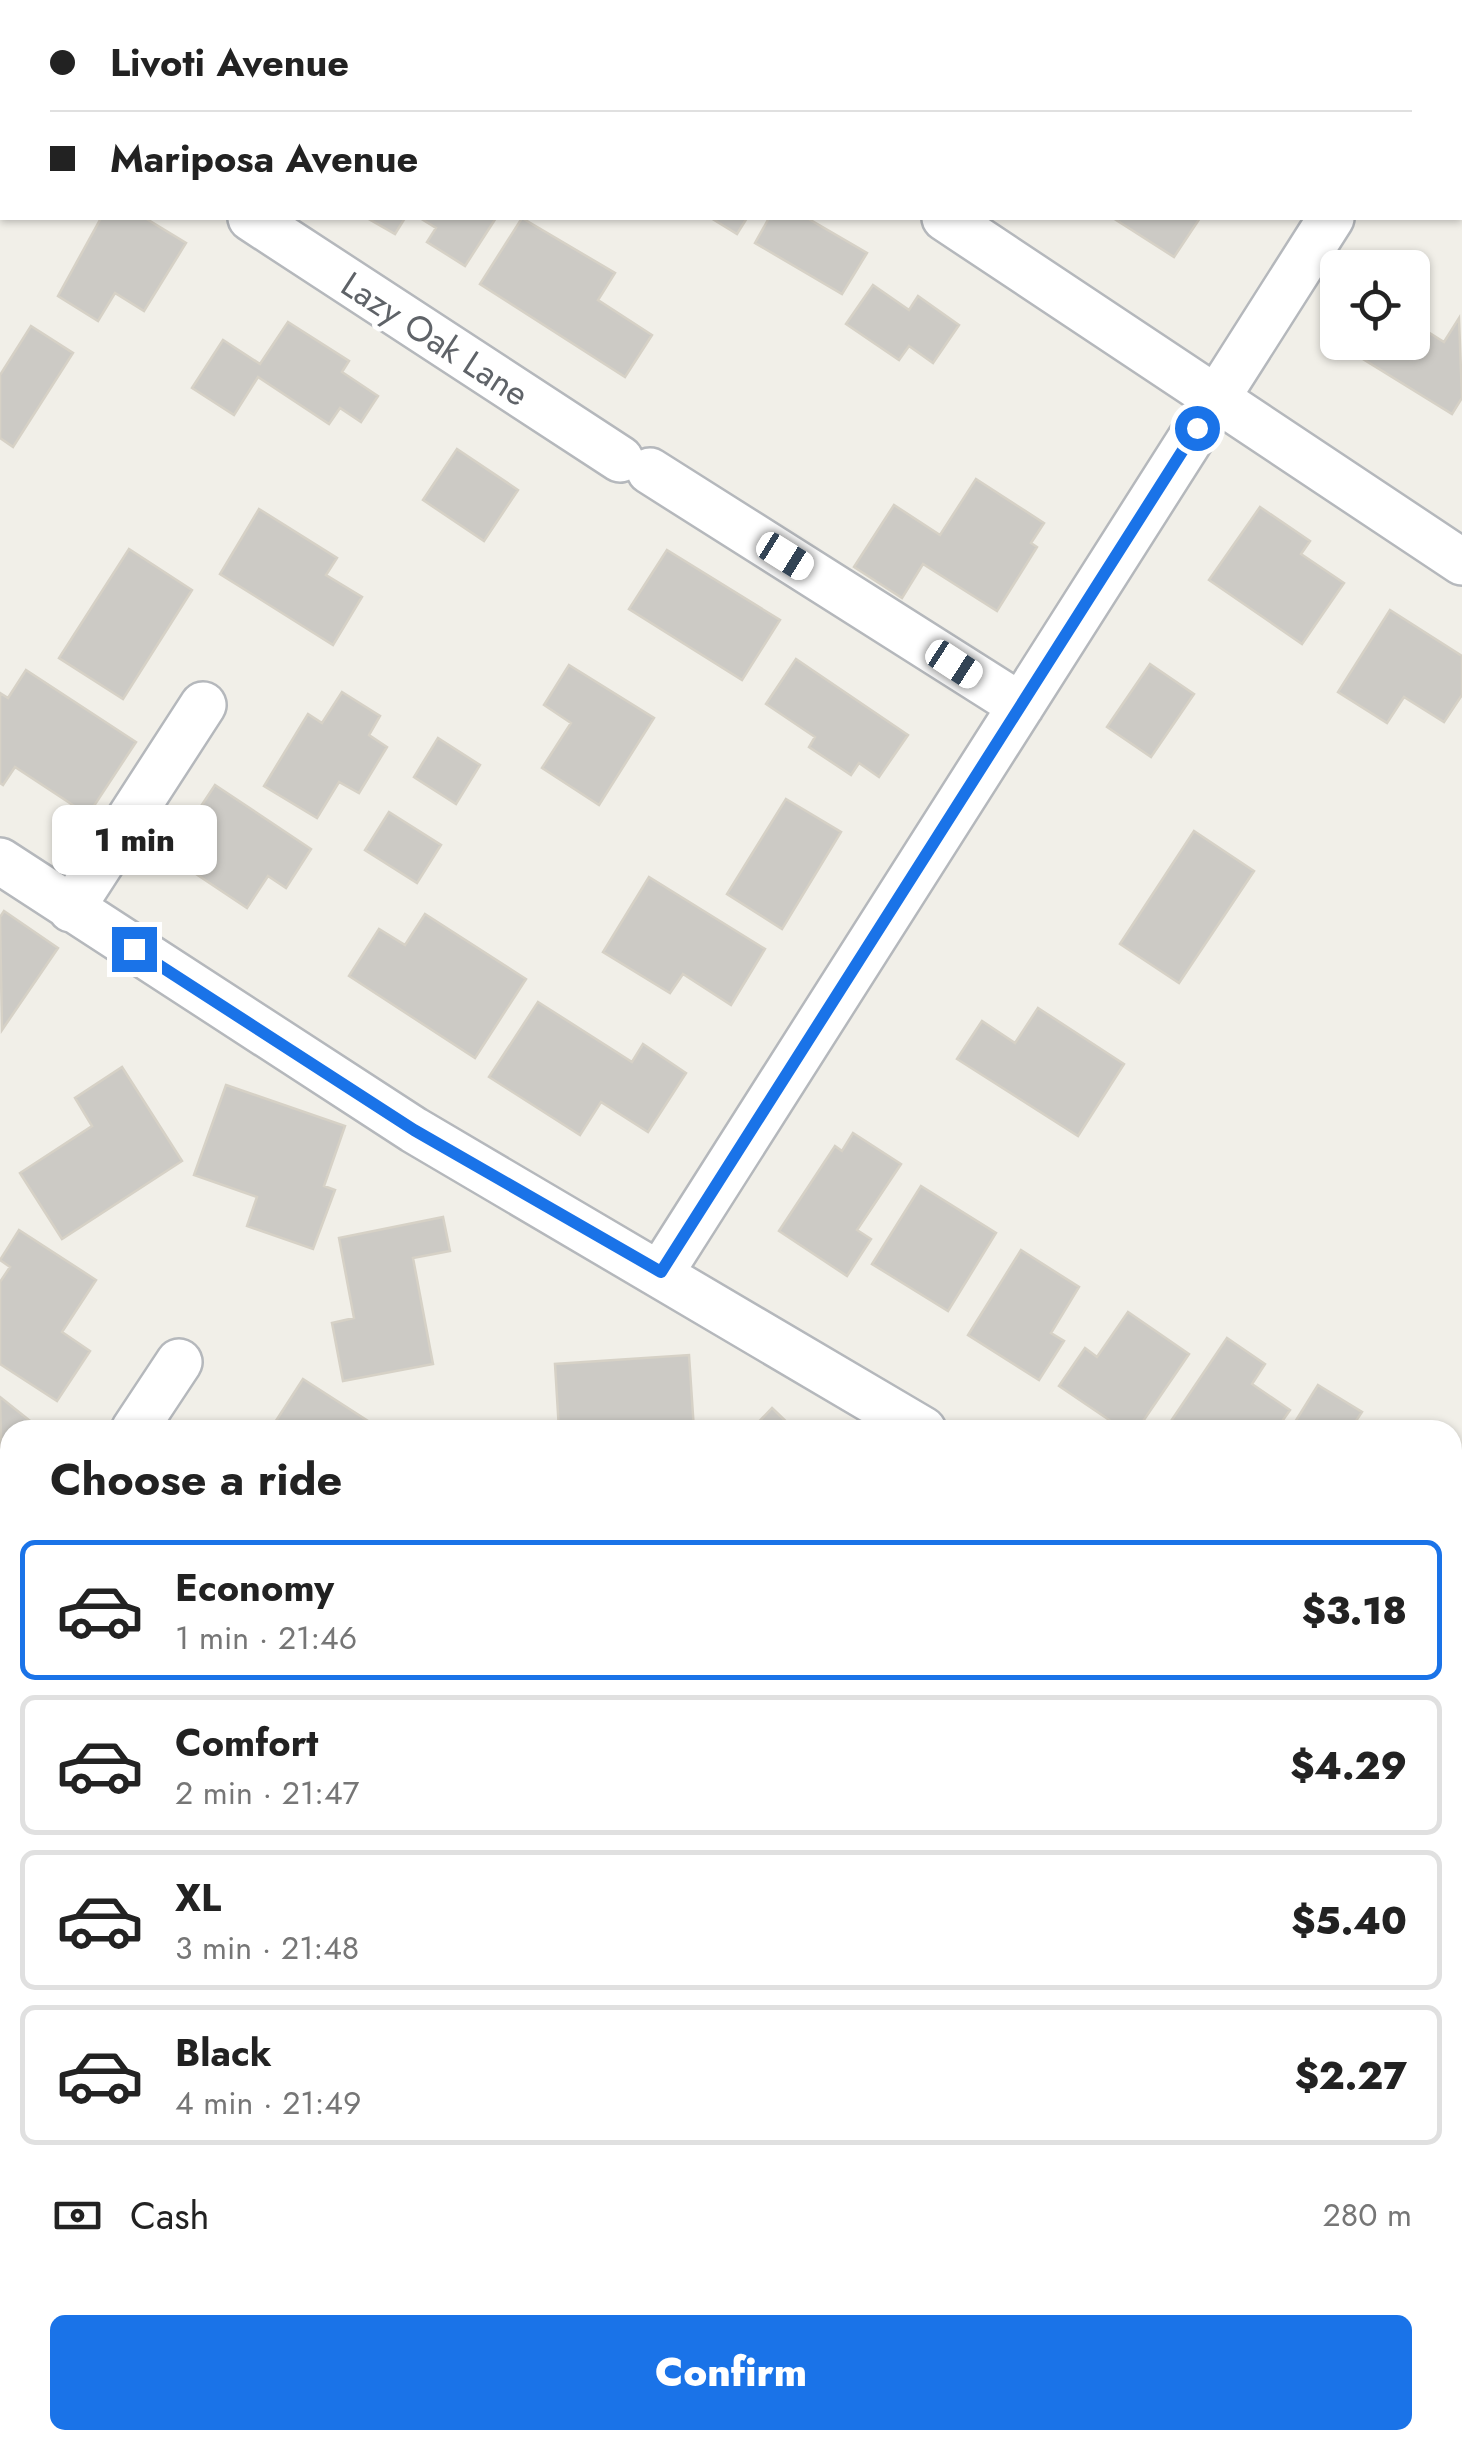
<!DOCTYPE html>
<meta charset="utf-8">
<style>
body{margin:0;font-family:Jost,sans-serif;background:#f2f2f2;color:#222;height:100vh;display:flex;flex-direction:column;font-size:38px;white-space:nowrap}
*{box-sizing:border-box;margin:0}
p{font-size:32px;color:#767676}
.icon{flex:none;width:55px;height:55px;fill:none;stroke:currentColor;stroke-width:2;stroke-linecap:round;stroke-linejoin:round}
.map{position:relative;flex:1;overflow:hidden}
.drawer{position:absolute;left:0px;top:1420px;width:1462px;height:1030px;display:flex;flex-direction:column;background:#fff;border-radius:30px 30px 0 0;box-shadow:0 2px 8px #0004}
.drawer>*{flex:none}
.hud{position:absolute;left:0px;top:0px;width:1462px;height:220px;box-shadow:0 2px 8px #0004;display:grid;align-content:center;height:220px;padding:0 50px;background:#fff}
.fabs{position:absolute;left:1320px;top:250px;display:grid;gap:20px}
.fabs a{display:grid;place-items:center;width:110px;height:110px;border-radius:15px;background:#fff;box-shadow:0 2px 8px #0004;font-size:50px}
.end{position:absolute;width:45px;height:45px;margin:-22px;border:12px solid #1a73e8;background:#fff;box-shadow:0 0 0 5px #fff}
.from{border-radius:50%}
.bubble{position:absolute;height:70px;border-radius:15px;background:#fff;box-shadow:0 2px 8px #0004;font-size:32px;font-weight:800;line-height:70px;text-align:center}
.car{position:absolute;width:30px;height:60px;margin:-30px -15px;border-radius:12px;box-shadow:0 0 8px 2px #0007;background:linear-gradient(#fff 24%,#345 0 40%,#fff 0 76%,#345 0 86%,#fff 0)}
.hud b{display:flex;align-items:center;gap:35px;height:95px;font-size:38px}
.hud b+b{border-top:2px solid #e0e0e0}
.hud i{width:25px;height:25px;background:#222}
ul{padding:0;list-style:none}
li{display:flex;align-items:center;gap:30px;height:140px;margin:0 20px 15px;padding:0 30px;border:5px solid #e0e0e0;border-radius:15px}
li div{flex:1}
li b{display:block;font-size:38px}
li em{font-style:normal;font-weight:800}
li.selected{border-color:#1a73e8}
li>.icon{width:90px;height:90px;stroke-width:1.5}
h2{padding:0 50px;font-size:45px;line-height:120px}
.pay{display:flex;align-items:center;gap:25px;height:110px;padding:0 50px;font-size:38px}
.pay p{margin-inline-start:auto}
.cta{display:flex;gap:20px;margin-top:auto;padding:20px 50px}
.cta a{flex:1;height:115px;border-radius:15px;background:#1a73e8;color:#fff;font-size:40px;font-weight:800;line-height:115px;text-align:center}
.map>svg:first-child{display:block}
.building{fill:#cccac5;stroke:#d6d1c6;stroke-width:2.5}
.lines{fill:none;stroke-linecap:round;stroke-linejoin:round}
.minor-casing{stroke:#b5b8bc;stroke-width:50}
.minor{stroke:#fff;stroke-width:45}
.route{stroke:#1a73e8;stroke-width:12}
.labels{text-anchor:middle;stroke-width:10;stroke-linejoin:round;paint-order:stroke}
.street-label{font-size:35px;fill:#5f6368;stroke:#fff}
</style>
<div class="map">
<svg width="1462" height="2450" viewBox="0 0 1462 2450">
<rect width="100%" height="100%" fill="#f1efe8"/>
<path class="building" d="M 789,0 L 938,0 L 937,2 Z
M 1242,0 L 1349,0 L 1353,2 L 1241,2 Z
M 101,218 L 145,218 L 186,243 L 144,311 L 115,293 L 98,321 L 58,296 Z
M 367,218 L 405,218 L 395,234 Z
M 420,218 L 496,218 L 465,266 L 427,242 L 436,228 Z
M 522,218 L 615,273 L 598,300 L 652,335 L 625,377 L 480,284 Z
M 711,218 L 747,218 L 737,234 Z
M 769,218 L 807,218 L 867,253 L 842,294 L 755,243 Z
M 1113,218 L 1200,218 L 1174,257 Z
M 873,285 L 909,310 L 918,296 L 959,325 L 933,363 L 909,346 L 899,360 L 846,324 Z
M 1459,318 L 1462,398 L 1452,414 L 1363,359 L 1373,342 L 1412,342 L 1412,322 L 1444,342 Z
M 288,322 L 349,361 L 342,372 L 378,396 L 361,422 L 340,408 L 329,424 L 258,377 L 234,415 L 192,388 L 223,340 L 260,364 Z
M 31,326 L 73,353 L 13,447 L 0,438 L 0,375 Z
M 457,449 L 518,490 L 484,541 L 423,500 Z
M 976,479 L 1044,523 L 1031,543 L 1037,547 L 997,611 L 923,564 L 902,598 L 854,567 L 894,505 L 940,535 Z
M 1260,507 L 1310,541 L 1301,554 L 1344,583 L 1302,644 L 1209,580 Z
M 259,509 L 337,558 L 326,575 L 362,597 L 333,645 L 220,574 Z
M 129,549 L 192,590 L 123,699 L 59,658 Z
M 667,550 L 780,620 L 742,680 L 629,609 Z
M 1390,610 L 1462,656 L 1462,695 L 1444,722 L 1404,697 L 1387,723 L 1338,692 Z
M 796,659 L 908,735 L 879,777 L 859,763 L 851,775 L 809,747 L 815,737 L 766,704 Z
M 1150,664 L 1194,694 L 1151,757 L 1107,727 Z
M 569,665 L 654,718 L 599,805 L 542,768 L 571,723 L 544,705 Z
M 26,670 L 136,742 L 88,815 L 15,767 L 3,785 L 0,783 L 0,693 L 8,698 Z
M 342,692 L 380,716 L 369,735 L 387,747 L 359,793 L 339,782 L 317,818 L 264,786 L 308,714 L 322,723 Z
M 438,738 L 480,765 L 456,804 L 414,777 Z
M 215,785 L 311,849 L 286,888 L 268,876 L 247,908 L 184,866 L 196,849 L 180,838 Z
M 786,799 L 841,832 L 782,929 L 727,894 Z
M 389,812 L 441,845 L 417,883 L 365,850 Z
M 1194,831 L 1254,871 L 1179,983 L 1120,944 Z
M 649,877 L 765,949 L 731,1005 L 683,974 L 670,993 L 603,952 Z
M 4,911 L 58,948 L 2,1030 L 0,917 Z
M 425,914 L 526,979 L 475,1058 L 349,976 L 379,929 L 405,945 Z
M 538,1002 L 632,1062 L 643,1044 L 686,1073 L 648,1132 L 601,1102 L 580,1135 L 489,1077 Z
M 1038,1008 L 1124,1064 L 1078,1136 L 957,1059 L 982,1021 L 1015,1043 Z
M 122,1067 L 182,1161 L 62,1239 L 20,1173 L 92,1126 L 75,1098 Z
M 226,1085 L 345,1126 L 324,1186 L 335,1190 L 313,1249 L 247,1226 L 257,1197 L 194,1175 Z
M 853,1133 L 901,1164 L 857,1230 L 871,1239 L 847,1276 L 779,1231 L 835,1146 L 842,1151 Z
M 921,1186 L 996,1233 L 948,1311 L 872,1264 Z
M 443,1217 L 450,1251 L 413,1258 L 433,1364 L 343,1381 L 332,1323 L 354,1318 L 339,1238 Z
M 19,1230 L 96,1280 L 62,1332 L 90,1351 L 57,1401 L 0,1364 L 0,1282 L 10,1267 L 0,1260 Z
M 1021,1250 L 1079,1287 L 1051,1333 L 1064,1341 L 1039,1380 L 968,1335 Z
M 1128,1312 L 1189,1354 L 1137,1430 L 1124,1430 L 1059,1386 L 1085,1348 L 1097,1357 Z
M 1227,1338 L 1265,1364 L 1252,1384 L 1290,1410 L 1276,1430 L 1165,1430 Z
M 689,1355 L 694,1430 L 559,1430 L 555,1364 Z
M 303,1379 L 382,1430 L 270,1430 Z
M 1318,1385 L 1362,1412 L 1350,1430 L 1290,1430 Z
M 0,1397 L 39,1428 L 10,1430 L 10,1466 L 2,1477 Z
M 772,1408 L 795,1430 L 751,1430 Z
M 1452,1519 L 1462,1525 L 1462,1554 L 1452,1569 Z
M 10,1767 L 10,1819 L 0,1812 L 0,1783 Z
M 0,1859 L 10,1866 L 10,2015 L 0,2029 Z
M 1462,1968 L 1462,2031 L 1452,2028 L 1452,1998 Z
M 2,2374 L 10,2376 L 10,2440 L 83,2440 L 81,2450 L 0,2450 Z
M 462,2440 L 498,2440 L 514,2450 L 456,2450 Z
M 524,2440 L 611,2440 L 621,2448 L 539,2450 Z
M 867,2440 L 965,2440 L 959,2450 L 860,2450 Z
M 1130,2440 L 1209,2440 L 1203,2450 L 1126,2450 Z"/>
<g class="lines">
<g class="minor-casing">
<path id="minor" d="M 617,0 L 621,2
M 120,2 L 122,0
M 1460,15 L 1462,12
M 0,187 L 2,183
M 251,218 L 620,459
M 945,218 L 1462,562
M 650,471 L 1021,706
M 0,861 L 414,1130 L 923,1430
M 71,909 L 203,705
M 661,1272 L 1331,218
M 134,1430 L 179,1362
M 0,1633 L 10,1618
M 1452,1792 L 1462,1799
M 1452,2286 L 1462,2271
M 1369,2440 L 1385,2450
M 719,2450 L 726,2440"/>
</g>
<use href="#minor" class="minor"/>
</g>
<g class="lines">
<path class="route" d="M 134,949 L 414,1130 L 661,1272 L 1197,428"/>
</g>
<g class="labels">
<g class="street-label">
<text transform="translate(435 339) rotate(33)" y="12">Lazy Oak Lane</text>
</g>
</g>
</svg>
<div class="fabs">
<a><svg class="icon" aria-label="locate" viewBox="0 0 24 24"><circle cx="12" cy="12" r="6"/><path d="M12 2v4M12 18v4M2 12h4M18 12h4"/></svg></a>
</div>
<i class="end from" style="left:1197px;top:428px"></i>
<i class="end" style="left:134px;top:949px"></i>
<div class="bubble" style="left:52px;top:805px;width:165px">1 min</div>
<i class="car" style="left:785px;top:556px;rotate:122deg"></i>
<i class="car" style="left:954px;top:664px;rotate:123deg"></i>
<div class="hud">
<b><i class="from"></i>Livoti Avenue</b>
<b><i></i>Mariposa Avenue</b>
</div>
<section class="drawer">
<h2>Choose a ride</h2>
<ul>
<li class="selected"><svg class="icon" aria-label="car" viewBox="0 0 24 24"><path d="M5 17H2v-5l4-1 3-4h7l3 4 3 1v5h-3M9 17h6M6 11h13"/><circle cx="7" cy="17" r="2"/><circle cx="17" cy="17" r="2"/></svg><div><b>Economy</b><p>1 min · 21:46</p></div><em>$3.18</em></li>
<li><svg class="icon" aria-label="car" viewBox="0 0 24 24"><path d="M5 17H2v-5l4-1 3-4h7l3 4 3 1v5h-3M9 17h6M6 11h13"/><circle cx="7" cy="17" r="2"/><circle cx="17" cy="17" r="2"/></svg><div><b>Comfort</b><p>2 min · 21:47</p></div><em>$4.29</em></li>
<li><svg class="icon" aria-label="car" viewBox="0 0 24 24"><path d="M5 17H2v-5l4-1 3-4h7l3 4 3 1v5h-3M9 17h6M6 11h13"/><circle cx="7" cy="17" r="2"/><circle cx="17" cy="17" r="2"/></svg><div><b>XL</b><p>3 min · 21:48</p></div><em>$5.40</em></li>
<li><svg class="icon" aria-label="car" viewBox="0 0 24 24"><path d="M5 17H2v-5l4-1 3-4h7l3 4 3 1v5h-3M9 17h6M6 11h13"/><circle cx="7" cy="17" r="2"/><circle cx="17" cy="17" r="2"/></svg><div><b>Black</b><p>4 min · 21:49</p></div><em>$2.27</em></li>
</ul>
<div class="pay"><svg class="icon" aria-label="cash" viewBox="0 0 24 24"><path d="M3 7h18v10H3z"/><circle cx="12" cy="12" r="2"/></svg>Cash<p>280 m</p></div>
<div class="cta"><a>Confirm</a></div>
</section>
</div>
